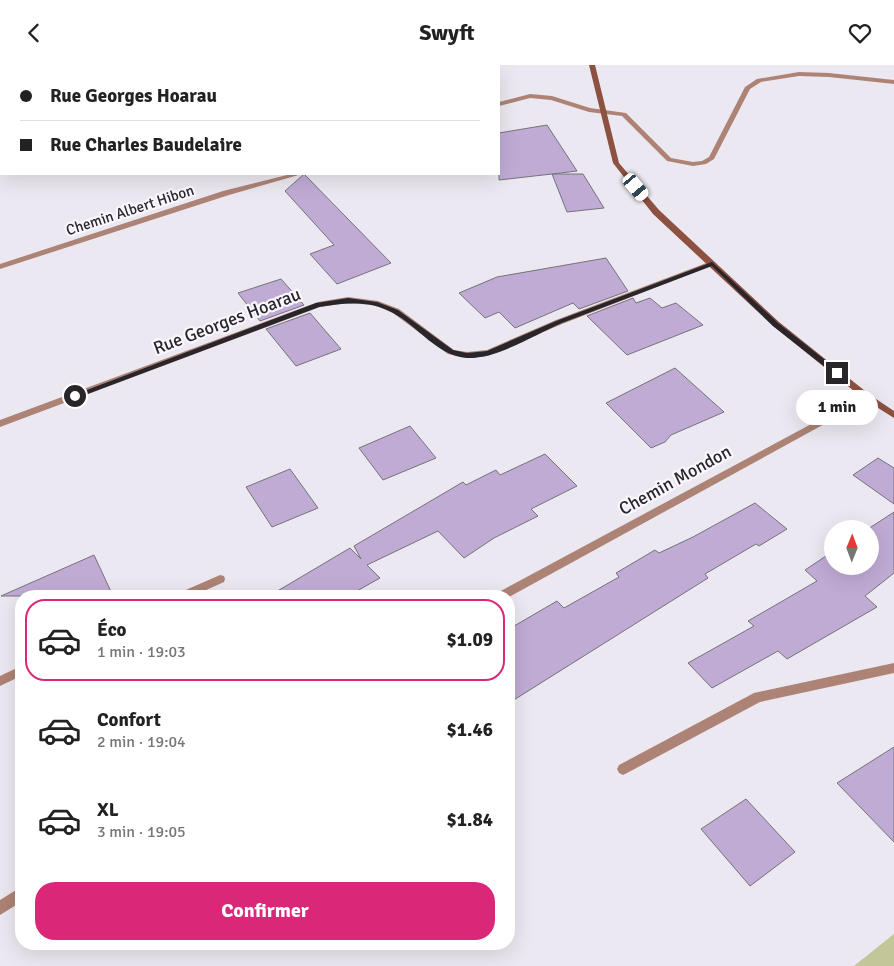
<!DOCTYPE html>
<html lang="fr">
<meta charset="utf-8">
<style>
body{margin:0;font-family:Signika,sans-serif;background:#f2f2f2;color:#222;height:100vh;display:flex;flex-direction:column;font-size:19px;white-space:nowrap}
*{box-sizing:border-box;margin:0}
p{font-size:16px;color:#767676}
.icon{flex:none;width:28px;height:28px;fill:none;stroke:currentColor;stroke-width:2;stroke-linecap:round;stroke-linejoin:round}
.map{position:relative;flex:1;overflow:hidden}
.drawer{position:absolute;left:15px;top:525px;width:500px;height:360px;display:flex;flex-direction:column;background:#fff;border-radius:20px;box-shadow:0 5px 20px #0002}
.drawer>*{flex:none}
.hud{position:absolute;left:0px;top:0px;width:500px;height:110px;box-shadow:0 5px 20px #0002;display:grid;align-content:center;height:110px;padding:0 20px;background:#fff}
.needle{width:32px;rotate:1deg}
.buttons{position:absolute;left:824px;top:455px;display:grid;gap:10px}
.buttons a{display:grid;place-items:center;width:55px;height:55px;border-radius:50%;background:#fff;box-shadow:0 5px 20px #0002;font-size:25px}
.end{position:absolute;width:22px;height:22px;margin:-11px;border:6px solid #28262a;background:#fff;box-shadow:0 0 0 2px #fff}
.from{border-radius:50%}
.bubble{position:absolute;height:35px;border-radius:18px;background:#fff;box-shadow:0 5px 20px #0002;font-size:16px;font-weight:700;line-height:35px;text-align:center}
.car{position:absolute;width:15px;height:30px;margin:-15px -8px;border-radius:6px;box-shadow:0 0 4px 1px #0007;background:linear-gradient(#fff 24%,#345 0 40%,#fff 0 76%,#345 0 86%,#fff 0)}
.hud b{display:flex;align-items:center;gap:18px;height:48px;font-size:19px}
.hud b+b{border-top:1px solid #e0e0e0}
.hud i{width:12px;height:12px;background:#222}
ul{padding:9px 0 0;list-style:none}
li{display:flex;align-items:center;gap:15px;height:82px;margin:0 10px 8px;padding:0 10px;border:2px solid transparent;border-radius:20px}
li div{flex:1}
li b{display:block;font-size:19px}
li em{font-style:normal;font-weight:700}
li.on{border-color:#db2777}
li>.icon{width:45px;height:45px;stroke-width:1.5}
.primary-button{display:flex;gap:10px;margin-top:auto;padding:10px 20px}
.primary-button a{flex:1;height:58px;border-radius:20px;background:#db2777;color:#fff;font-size:20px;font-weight:700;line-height:58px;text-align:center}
header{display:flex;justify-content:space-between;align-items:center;height:65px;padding:0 20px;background:#fff;font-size:22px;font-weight:700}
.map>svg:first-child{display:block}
.green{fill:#c2c699}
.building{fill:#c0abd5;stroke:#76727a}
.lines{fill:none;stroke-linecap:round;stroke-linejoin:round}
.street{fill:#ad8376;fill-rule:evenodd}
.secondary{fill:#8c5140;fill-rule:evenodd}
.route{fill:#28262a}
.labels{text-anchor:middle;stroke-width:4.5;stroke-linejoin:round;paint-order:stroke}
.far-street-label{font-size:15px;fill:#28262a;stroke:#faf6fe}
.street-label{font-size:18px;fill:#28262a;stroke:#faf6fe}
</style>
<header><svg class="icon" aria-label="back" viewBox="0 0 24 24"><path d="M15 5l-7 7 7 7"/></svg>Swyft<svg class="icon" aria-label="heart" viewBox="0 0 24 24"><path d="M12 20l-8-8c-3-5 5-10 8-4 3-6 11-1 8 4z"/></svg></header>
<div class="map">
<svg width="894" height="901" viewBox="0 0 894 901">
<rect width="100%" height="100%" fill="#ece8f1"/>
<path class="green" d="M 894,869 L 894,901 L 854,901 Z"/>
<path class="building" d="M 547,60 L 577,106 L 552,109 L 583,109 L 604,143 L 567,147 L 552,109 L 499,115 L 499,68 Z
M 304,109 L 391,198 L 337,219 L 310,189 L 334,180 L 285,126 Z
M 606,193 L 628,226 L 579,244 L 573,238 L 515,263 L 499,247 L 485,253 L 459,228 L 497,212 Z
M 281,214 L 304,240 L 260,256 L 238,228 Z
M 633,233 L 636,238 L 650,233 L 662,243 L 676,238 L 703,260 L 627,290 L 587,251 Z
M 310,248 L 341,284 L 296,301 L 266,264 Z
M 675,303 L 724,347 L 671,370 L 665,377 L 651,383 L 606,338 Z
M 410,361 L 436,393 L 383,415 L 359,383 Z
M 545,389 L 577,421 L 531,444 L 538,451 L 494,473 L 464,493 L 438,466 L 367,500 L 380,513 L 348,531 L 269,531 L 350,483 L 361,494 L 354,481 L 463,417 L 466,420 L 496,405 L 500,410 Z
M 878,393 L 894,403 L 894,439 L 853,410 Z
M 290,404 L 318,443 L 272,462 L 246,422 Z
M 755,438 L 787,464 L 759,481 L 756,479 L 705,509 L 708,513 L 509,638 L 509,564 L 557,536 L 564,543 L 619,512 L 616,508 L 655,485 L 659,488 L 693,472 Z
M 894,447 L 894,508 L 865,531 L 877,542 L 787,594 L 778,586 L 712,623 L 688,598 L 754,561 L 748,556 L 817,516 L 805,505 L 832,487 L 832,501 L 870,501 L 870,464 L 868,464 Z
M 94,490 L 113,531 L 1,531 Z
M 894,682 L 894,777 L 837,718 Z
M 746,734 L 795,787 L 750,821 L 701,764 Z"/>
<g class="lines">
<path class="street" d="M 799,7 L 829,8 L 894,15 L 894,19 L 829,12 L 799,11 L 761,17 L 750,24 L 714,94 L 706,99 L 693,101 L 667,96 L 622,51 L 589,47 L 551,35 L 530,33 L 499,41 L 499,37 L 530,29 L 552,31 L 590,43 L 626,48 L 671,93 L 693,97 L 702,96 L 709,92 L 745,22 L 757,14 Z
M 291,109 L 302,109 L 229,130 L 0,204 L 0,199 L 223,126 Z
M 709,197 L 715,197 L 716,199 L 562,259 L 488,291 L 467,293 L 448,289 L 393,248 L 374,240 L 348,238 L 320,242 L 0,362 L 0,355 L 318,237 L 348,232 L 378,236 L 399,244 L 454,285 L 467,287 L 487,285 L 556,255 Z
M 867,329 L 870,330 L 871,332 L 870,334 L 509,532 L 496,531 L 497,528 Z
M 220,510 L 224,511 L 225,514 L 224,517 L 193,531 L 178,531 L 179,528 Z
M 894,598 L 894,608 L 760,637 L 627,708 L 623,710 L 619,708 L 617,704 L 619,700 L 754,628 Z
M 21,601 L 21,611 L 0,621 L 0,611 Z
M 21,822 L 21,837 L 0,850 L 0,835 Z"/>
<path class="secondary" d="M 589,0 L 595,0 L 619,98 L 659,145 L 779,257 L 870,330 L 894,346 L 894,353 L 864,334 L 773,261 L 653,149 L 613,98 Z"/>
</g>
<path class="route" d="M 712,197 L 778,258 L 839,306 L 839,309 L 834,309 L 773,261 L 712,201 C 662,220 612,239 562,258 C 534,270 497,294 467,293 C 437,291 418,261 393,248 C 370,235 344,238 319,242 L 77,333 L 71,331 L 316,238 L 348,233 L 377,237 L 398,245 L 453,285 L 467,288 L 487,286 L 556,256 Z"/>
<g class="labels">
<g class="far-street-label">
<text transform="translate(130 145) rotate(-18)" y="5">Chemin Albert Hibon</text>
</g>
<g class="street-label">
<text transform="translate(227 256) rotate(-21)" y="6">Rue Georges Hoarau</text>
<text transform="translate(675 415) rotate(-29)" y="6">Chemin Mondon</text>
</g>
</g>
</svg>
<div class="buttons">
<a><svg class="needle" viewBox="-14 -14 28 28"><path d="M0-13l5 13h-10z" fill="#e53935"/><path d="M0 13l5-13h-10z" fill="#767676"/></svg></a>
</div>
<i class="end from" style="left:75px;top:331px"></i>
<i class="end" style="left:837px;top:308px"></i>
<div class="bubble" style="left:796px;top:325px;width:82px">1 min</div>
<i class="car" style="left:636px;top:122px;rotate:140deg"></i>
<div class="hud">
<b><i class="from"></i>Rue Georges Hoarau</b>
<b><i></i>Rue Charles Baudelaire</b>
</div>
<section class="drawer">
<ul>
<li class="on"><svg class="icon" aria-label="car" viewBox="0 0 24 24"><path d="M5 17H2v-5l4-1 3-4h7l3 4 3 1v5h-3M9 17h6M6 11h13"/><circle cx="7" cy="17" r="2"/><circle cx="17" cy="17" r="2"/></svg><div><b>Éco</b><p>1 min · 19:03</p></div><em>$1.09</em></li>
<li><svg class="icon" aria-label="car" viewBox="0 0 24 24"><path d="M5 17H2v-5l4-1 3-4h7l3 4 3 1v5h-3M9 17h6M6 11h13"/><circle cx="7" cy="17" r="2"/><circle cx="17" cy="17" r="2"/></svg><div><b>Confort</b><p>2 min · 19:04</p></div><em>$1.46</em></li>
<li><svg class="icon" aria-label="car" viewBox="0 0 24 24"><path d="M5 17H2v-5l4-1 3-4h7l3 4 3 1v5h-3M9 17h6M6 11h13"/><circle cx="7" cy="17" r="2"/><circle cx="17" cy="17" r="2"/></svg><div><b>XL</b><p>3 min · 19:05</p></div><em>$1.84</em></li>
</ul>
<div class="primary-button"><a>Confirmer</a></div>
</section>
</div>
